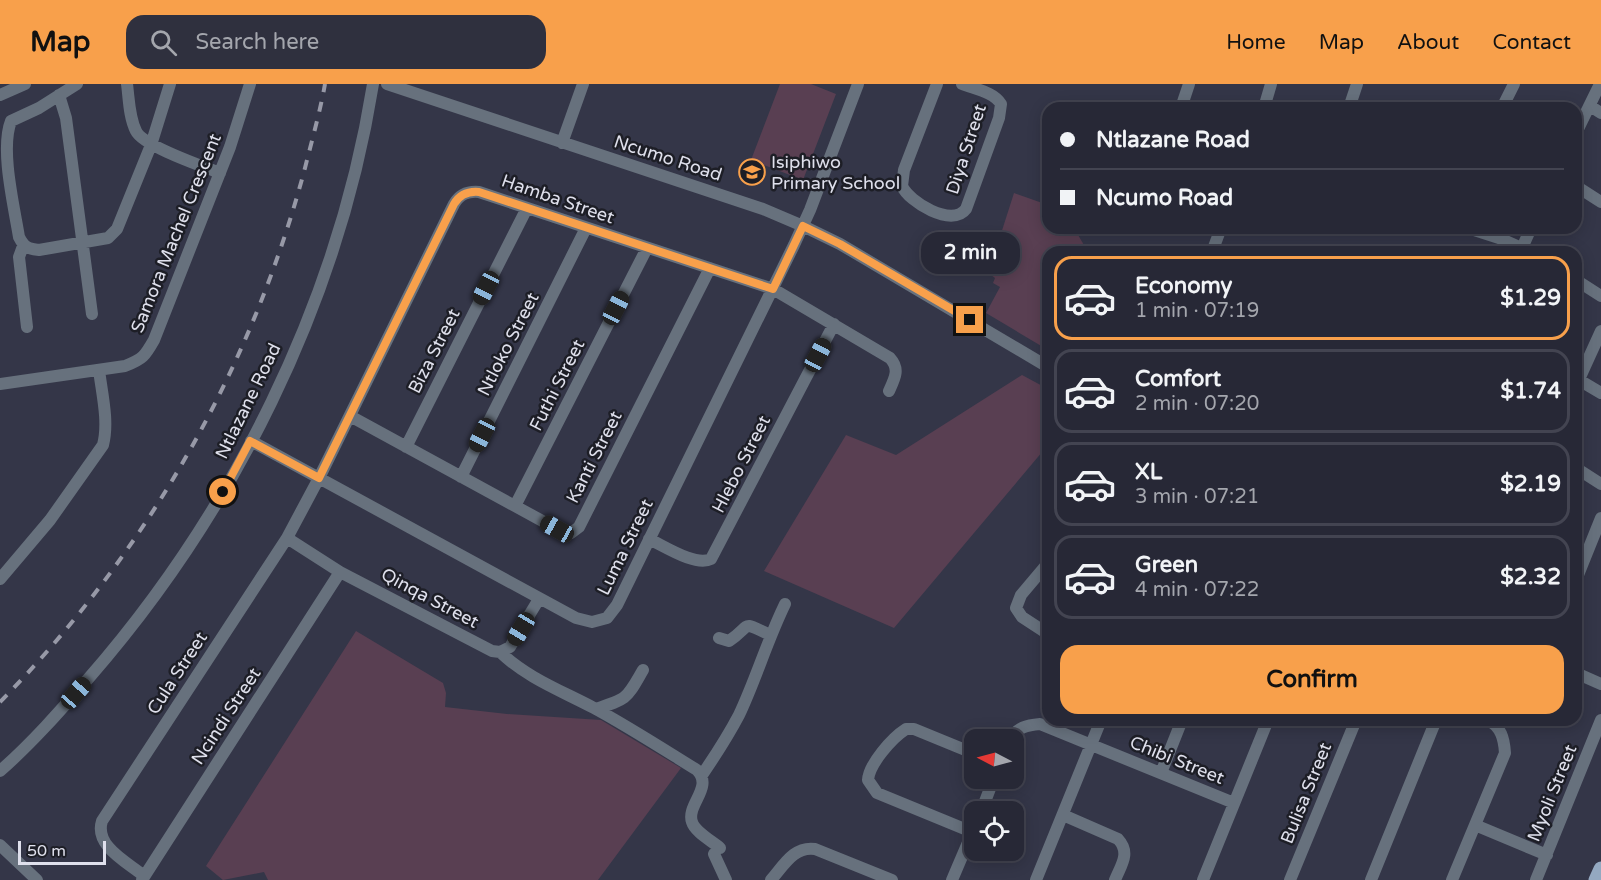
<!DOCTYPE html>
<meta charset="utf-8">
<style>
body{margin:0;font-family:"Varela Round",sans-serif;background:#2f303e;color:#f1f3f6;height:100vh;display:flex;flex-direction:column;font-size:22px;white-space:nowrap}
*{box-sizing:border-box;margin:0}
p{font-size:20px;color:#a4a6ad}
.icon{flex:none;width:33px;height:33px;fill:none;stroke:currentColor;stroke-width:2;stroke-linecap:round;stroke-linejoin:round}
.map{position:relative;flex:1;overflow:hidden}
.drawer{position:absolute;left:1042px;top:162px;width:540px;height:480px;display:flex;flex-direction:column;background:#272836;border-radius:18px;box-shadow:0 3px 15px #0003,0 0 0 2px #434451}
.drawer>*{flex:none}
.guide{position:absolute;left:1042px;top:18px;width:540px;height:132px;border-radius:18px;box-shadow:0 3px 15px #0003,0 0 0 2px #434451;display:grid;align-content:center;height:132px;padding:0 18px;background:#272836}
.needle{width:39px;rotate:276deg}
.buttons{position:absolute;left:964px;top:645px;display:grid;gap:12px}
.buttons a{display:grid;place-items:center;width:60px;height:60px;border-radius:12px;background:#272836;box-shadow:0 3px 15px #0003,0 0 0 2px #434451;font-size:30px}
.scale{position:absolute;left:18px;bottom:15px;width:88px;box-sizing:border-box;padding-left:6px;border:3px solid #dfe0ec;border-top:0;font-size:16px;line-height:21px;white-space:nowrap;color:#dfe0ec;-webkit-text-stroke:4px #1d1e26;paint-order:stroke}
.end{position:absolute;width:27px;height:27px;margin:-14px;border:8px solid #f8a04b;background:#111;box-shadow:0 0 0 3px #111}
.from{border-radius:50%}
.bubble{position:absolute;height:42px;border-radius:18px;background:#272836;box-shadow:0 3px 15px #0003,0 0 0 2px #434451;font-size:20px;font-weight:700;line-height:42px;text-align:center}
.car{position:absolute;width:18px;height:36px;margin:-18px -9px;border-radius:8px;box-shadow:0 0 4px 2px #0007;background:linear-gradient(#222 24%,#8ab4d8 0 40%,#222 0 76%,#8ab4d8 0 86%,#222 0)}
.guide b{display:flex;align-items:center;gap:21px;height:57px;font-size:22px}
.guide b+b{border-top:2px solid #434451}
.guide i{width:15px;height:15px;background:#f1f3f6}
ul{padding:10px 0 0;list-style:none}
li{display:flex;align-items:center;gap:18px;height:84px;margin:0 12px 9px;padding:0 6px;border:3px solid #434451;border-radius:18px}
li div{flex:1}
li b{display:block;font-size:22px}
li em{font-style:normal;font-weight:700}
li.selected{border-color:#f8a04b}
li>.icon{width:54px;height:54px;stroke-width:1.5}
.cta{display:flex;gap:12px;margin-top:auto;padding:12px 18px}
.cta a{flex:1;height:69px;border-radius:18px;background:#f8a04b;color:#111;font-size:24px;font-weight:700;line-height:69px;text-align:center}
header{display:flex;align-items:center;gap:36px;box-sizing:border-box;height:84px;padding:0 30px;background:#f8a04b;color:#111}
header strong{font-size:28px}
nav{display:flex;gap:33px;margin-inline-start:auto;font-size:21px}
.search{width:420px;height:54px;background:#2f303e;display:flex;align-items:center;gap:15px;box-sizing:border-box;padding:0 21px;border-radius:18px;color:#a4a6ad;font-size:22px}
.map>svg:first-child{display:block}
.green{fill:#593f52}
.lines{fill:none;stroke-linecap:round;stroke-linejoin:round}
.minor{stroke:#67717d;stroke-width:12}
.major{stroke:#94a9c1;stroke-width:15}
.rail{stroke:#9799a7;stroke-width:4;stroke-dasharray:10 10;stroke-linecap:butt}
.route{stroke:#f8a04b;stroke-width:8}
.labels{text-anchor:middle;stroke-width:5;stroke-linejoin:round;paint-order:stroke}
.street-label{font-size:18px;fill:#dfe0ec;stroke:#1d1e26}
.poi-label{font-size:18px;fill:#dfe0ec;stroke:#1d1e26;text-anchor:start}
</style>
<header>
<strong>Map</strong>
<div class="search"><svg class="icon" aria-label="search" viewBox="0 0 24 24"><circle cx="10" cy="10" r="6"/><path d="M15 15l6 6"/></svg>Search here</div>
<nav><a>Home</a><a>Map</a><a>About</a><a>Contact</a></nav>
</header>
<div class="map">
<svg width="1601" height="796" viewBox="0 0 1601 796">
<rect width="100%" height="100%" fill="#343648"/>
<path class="green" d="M 780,0 L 811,0 L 836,10 L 803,96 L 751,76 Z
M 1014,109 L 1048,121 L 1048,144 L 1074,144 L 1088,168 L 1048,168 L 1048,266 L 986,229 L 1000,203 L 993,199 L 995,194 L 991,191 L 993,186 L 990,184 Z
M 1022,291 L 1048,305 L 1048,361 L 894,544 L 764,487 L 846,351 L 896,371 Z
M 356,547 L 443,599 L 446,609 L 445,623 L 507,630 L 601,636 L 681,684 L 598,796 L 268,796 L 264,788 L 223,796 L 206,782 Z"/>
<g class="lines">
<path class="minor" d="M 77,0 L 39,24 L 11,37 C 0,65 14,122 19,153 C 24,163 28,165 39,166 L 108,154 L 117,145 L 151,61 L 170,0
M 127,0 C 129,15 129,33 136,47 C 143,62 202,82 220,89
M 387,0 L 763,125 L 803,142 L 840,160 L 1048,283
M 937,0 L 904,86 L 902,102 C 909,118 952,144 966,125 L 999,34 L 1001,20 C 994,8 975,5 962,0
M 0,11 L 25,0
M 59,11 L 66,34 L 92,230
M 1183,18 L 1189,0
M 1590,22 L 1601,29
M 1264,24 L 1271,0
M 1349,24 L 1357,0
M 1502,24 L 1514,0
M 1576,49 L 1600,0
M 562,59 L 583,0
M 1576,102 L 1601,118
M 1468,144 L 1499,154 L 1530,168
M 23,162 L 19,173 L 27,243
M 1522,164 L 1531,144
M 1212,168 L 1221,144
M 1576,196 L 1601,212
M 1579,296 L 1601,309
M 0,300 L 125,282 C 143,275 145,272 154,256 L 230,63 L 250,0
M 1576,302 L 1601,247
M 350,332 L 557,445 L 571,449 L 579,443 L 710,184
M 251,357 L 576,534 L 592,538 L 607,534 L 617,521 L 794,161 L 810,126 L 858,0
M 406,363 L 527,124
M 1576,384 L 1601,400
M 461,393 L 586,144
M 515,422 L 647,164
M 287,454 L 340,488 L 492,567 L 500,568 L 510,563 L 539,515
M 649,455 C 664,462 696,483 711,475 L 834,240
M 1048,479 L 1021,511 L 1016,524 L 1022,533 L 1048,550
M 0,495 L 50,436 L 103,361 C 109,338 102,310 99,286
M 1576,496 L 1601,434
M 719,554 L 729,557 C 753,541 739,536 770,551
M 500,568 C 527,594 562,607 594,624 C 629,643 663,665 697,686 C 714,703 686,721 692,738 C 695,748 712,757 720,764
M 1576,589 L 1601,600
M 596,625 C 629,614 626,615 643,586
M 1011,656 C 1016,643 1028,641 1040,640 L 1234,719
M 0,687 C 32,659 60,627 88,595 C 233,429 338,219 373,0
M 1161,689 L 1182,636
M 702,691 C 715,672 728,652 739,631 C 756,595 767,557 785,520
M 981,728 L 994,694
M 1063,731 L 1118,755 C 1131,769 1121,781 1115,796
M 1475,741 L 1547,771
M 972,748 L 877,709 L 868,696 C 869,680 892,654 906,645 L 914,645 L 975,670
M 0,761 L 37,796
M 714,770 L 726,796
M 144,792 C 127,778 94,762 102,737 L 287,454 L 319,394 L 454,120 C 460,110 468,107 479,108 L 773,205 L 890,274 C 900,285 895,294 889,307
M 142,796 L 340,488
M 771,796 C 784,781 794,762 815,765 L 892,796
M 952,796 L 975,742
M 1036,796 L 1101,636
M 1203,796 L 1268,636
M 1290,796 L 1356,636
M 1371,796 L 1436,636
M 1452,796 L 1505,669 C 1504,654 1501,643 1488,636
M 1536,796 L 1601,636"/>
<path class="major" d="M 1596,796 L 1601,785"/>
<path class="rail" d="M 0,618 C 146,470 252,284 305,84 C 312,56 320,28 325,0"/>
</g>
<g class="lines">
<path class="route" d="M 223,408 L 250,357 L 319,394 L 454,120 C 460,110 468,107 479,108 L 773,205 L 803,142 L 840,160 L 970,236"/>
</g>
<defs>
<g id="school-ring" transform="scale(1.35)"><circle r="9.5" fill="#1d1e26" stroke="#f8a04b" stroke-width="1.5"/><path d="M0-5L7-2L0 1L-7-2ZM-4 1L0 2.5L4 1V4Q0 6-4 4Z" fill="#f8a04b"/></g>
</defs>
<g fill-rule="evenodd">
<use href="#school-ring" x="752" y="88"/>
</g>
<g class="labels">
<g class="street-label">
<text transform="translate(966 65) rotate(-72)" y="6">Diya Street</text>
<text transform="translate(668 74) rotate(18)" y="6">Ncumo Road</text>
<text transform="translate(558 115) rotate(19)" y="6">Hamba Street</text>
<text transform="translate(176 149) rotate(-68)" y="6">Samora Machel Crescent</text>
<text transform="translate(508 260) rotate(-63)" y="6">Ntloko Street</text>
<text transform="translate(434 267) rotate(-63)" y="6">Biza Street</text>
<text transform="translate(557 301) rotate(-63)" y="6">Futhi Street</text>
<text transform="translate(248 317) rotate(-64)" y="6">Ntlazane Road</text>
<text transform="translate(594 373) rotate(-63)" y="6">Kanti Street</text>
<text transform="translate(741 380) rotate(-63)" y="6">Hlebo Street</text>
<text transform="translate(625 463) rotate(-64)" y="6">Luma Street</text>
<text transform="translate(430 514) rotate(28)" y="6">Qinqa Street</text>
<text transform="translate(177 589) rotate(-57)" y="6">Cula Street</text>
<text transform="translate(226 632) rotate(-57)" y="6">Ncindi Street</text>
<text transform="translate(1177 676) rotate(22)" y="6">Chibi Street</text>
<text transform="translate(1306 709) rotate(-68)" y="6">Bulisa Street</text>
<text transform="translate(1552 709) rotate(-68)" y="6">Myoli Street</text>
</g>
<g class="poi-label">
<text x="771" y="84">Isiphiwo<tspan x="771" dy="21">Primary School</tspan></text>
</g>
</g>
</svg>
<div class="buttons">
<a><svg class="needle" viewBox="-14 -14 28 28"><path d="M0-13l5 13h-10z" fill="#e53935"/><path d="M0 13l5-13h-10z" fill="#a4a6ad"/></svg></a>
<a><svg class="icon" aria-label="locate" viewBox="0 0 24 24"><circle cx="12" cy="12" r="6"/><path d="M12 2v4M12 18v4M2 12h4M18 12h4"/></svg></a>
</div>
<div class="scale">50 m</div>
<i class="end from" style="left:223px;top:408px"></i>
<i class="end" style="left:970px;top:236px"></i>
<div class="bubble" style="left:921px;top:148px;width:99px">2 min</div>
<i class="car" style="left:486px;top:204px;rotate:207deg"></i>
<i class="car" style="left:616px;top:224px;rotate:27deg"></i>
<i class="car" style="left:818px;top:271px;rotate:28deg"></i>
<i class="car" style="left:482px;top:351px;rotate:207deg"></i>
<i class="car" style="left:557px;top:445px;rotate:299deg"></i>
<i class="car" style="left:521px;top:545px;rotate:211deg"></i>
<i class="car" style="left:76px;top:609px;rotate:41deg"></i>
<div class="guide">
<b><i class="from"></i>Ntlazane Road</b>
<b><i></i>Ncumo Road</b>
</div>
<section class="drawer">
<ul>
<li class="selected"><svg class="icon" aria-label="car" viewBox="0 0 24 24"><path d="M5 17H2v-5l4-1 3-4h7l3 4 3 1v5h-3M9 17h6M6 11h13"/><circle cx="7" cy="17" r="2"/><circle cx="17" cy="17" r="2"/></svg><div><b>Economy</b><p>1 min · 07:19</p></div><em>$1.29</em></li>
<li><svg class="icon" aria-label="car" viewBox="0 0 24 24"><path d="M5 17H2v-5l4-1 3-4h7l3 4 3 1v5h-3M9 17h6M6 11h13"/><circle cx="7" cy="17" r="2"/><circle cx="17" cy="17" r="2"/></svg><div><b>Comfort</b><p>2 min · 07:20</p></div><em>$1.74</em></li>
<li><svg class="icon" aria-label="car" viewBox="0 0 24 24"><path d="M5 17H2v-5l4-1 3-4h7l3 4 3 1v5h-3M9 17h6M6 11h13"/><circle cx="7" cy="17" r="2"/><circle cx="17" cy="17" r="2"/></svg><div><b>XL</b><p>3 min · 07:21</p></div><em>$2.19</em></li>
<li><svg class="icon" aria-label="car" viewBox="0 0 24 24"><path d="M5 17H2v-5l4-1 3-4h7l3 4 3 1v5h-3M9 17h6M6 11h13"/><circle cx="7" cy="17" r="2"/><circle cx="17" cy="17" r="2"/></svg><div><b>Green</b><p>4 min · 07:22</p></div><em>$2.32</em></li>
</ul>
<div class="cta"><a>Confirm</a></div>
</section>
</div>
